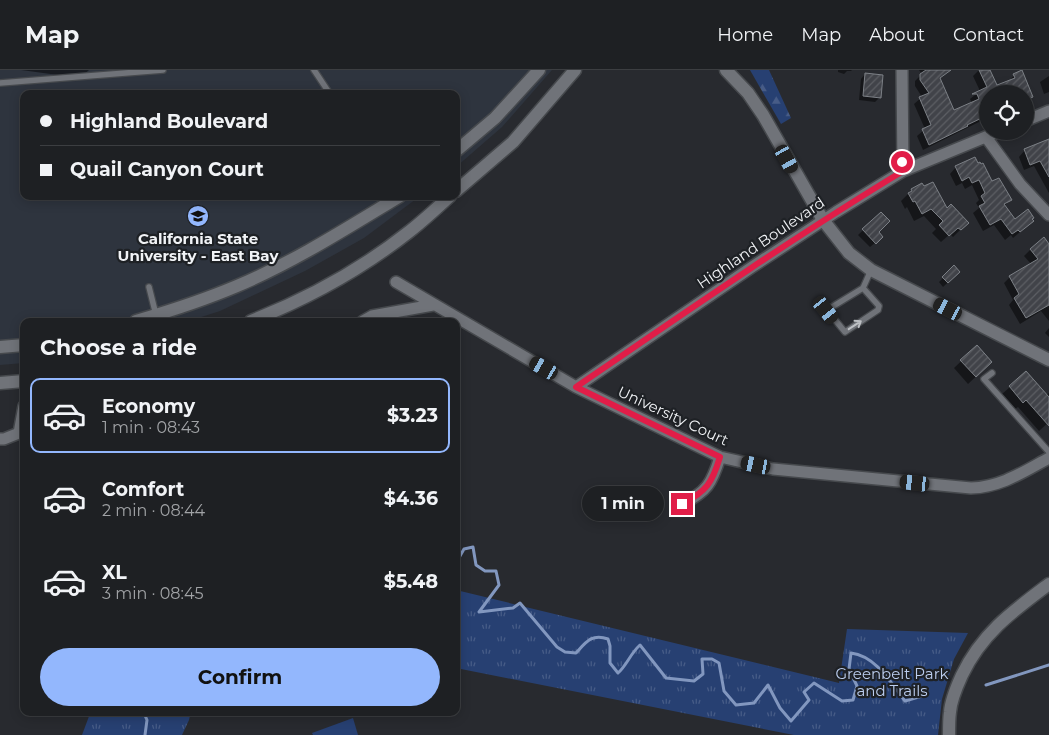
<!DOCTYPE html>
<meta charset="utf-8">
<style>
body{margin:0;font-family:Montserrat,sans-serif;background:#26282b;color:#f1f3f6;height:100vh;display:flex;flex-direction:column;font-size:19px;white-space:nowrap}
*{box-sizing:border-box;margin:0}
p{font-size:16px;color:#a1a3a6}
.icon{flex:none;width:28px;height:28px;fill:none;stroke:currentColor;stroke-width:2;stroke-linecap:round;stroke-linejoin:round}
.map{position:relative;flex:1;overflow:hidden}
.details{position:absolute;left:20px;top:248px;width:440px;height:398px;display:flex;flex-direction:column;background:#1e2023;border-radius:10px;box-shadow:0 2px 12px #0003,0 0 0 1px #3c3e41}
.details>*{flex:none}
.hud{position:absolute;left:20px;top:20px;width:440px;height:110px;border-radius:10px;box-shadow:0 2px 12px #0003,0 0 0 1px #3c3e41;display:grid;align-content:center;height:110px;padding:0 20px;background:#1e2023}
.controls{position:absolute;left:979px;top:15px;display:grid;gap:10px}
.controls a{display:grid;place-items:center;width:55px;height:55px;border-radius:50%;background:#1e2023;box-shadow:0 2px 12px #0003,0 0 0 1px #3c3e41;font-size:25px}
.end{position:absolute;width:22px;height:22px;margin:-11px;border:6px solid #e11d48;background:#fff;box-shadow:0 0 0 2px #fff}
.from{border-radius:50%}
.bubble{position:absolute;height:35px;border-radius:18px;background:#1e2023;box-shadow:0 2px 12px #0003,0 0 0 1px #3c3e41;font-size:16px;font-weight:700;line-height:35px;text-align:center}
.car{position:absolute;width:15px;height:30px;margin:-15px -8px;border-radius:6px;box-shadow:0 0 4px 1px #0007;background:linear-gradient(#222 24%,#8ab4d8 0 40%,#222 0 76%,#8ab4d8 0 86%,#222 0)}
.hud b{display:flex;align-items:center;gap:18px;height:48px;font-size:19px}
.hud b+b{border-top:1px solid #3c3e41}
.hud i{width:12px;height:12px;background:#f1f3f6}
ul{padding:0;list-style:none}
li{display:flex;align-items:center;gap:15px;height:75px;margin:0 10px 8px;padding:0 10px;border:2px solid transparent;border-radius:10px}
li div{flex:1}
li b{display:block;font-size:19px}
li em{font-style:normal;font-weight:700}
li.current{border-color:#93b7fd}
li>.icon{width:45px;height:45px;stroke-width:1.5}
h2{padding:0 20px;font-size:22px;line-height:60px}
.action{display:flex;gap:10px;margin-top:auto;padding:10px 20px}
.action a{flex:1;height:58px;border-radius:30px;background:#93b7fd;color:#111;font-size:20px;font-weight:700;line-height:58px;text-align:center}
header{display:flex;align-items:center;gap:30px;box-sizing:border-box;height:70px;padding:0 25px;background:#1e2023;border-bottom:1px solid #3c3e41}
header strong{font-size:24px}
nav{display:flex;gap:28px;margin-inline-start:auto;font-size:18px}
.map>svg:first-child{display:block}
.built{fill:#2e343e}
.green{fill:#274072}
.forest{fill:url(#forest-firs)}
.park{fill:url(#park-tufts)}
.shadow{fill:#0007}
.lines{fill:none;stroke-linecap:round;stroke-linejoin:round}
.stream{stroke:#8297bf;stroke-width:3}
.building{fill:url(#building-hatch);stroke:#7c8086}
.lane-casing{stroke:#46494d;stroke-width:8}
.street-casing{stroke:#46494d;stroke-width:14}
.secondary-casing{stroke:#46494d;stroke-width:15}
.lane{stroke:#707379;stroke-width:5.5}
.street{stroke:#707379;stroke-width:11}
.secondary{stroke:#707379;stroke-width:12}
.oneway{stroke:#bdc0c4}
.route{stroke:#e11d48;stroke-width:6}
.labels{text-anchor:middle;stroke-width:4.5;stroke-linejoin:round;paint-order:stroke}
.poi-label{font-size:15px;font-weight:bold;fill:#f1f3f6;stroke:#1e2125}
.street-label{font-size:15px;fill:#f1f3f6;stroke:#1e2125}
.park-label{font-size:15px;fill:#bcceef;stroke:#1e2125}
</style>
<header>
<strong>Map</strong>
<nav><a>Home</a><a>Map</a><a>About</a><a>Contact</a></nav>
</header>
<div class="map">
<svg width="1049" height="665" viewBox="0 0 1049 665">
<defs>
<pattern id="forest-firs" width="22" height="20" patternUnits="userSpaceOnUse" patternTransform="scale(1.25)"><rect width="22" height="20" fill="#274072"/><path d="M5 1l3.5 6h-7zM16 11l3.5 6h-7z" fill="#475c87"/></pattern>
<pattern id="park-tufts" width="24" height="20" patternUnits="userSpaceOnUse" patternTransform="scale(1.25)"><rect width="24" height="20" fill="#274072"/><path d="M3 7l-1-3M5 7V3M7 7l1-3M15 17l-1-3M17 17v-4M19 17l1-3" fill="none" stroke="#475c87"/></pattern>
<pattern id="building-hatch" width="6" height="6" patternUnits="userSpaceOnUse" patternTransform="scale(1.25)"><rect width="6" height="6" fill="#414349"/><path d="M-1 1l2-2M0 6l6-6M5 7l2-2" fill="none" stroke="#5d5f64"/></pattern>
</defs>
<rect width="100%" height="100%" fill="#282a2f"/>
<path class="built" d="M 0,0 L 552,0 L 502,57 L 456,97 L 456,24 L 24,24 L 24,126 L 420,126 L 364,168 L 305,201 L 220,241 L 189,251 L 24,251 L 24,293 L 0,295 Z"/>
<path class="green" d="M 353,648 L 358,665 L 313,665 L 312,663 Z"/>
<path class="forest" d="M 750,0 L 769,0 L 791,48 L 781,54 Z"/>
<path class="park" d="M 456,520 L 839,613 L 847,559 L 968,563 L 954,589 L 942,629 L 938,665 L 794,665 L 456,598 Z
M 91,641 L 191,641 L 189,650 L 182,665 L 82,665 Z"/>
<path class="shadow" d="M 21,0 L 89,0 L 80,8 Z
M 838,0 L 852,0 L 851,1 L 847,1 L 844,4 L 838,2 Z
M 919,0 L 942,0 L 939,9 L 953,42 L 972,33 L 970,29 L 980,21 L 973,6 L 979,0 L 989,0 L 996,17 L 1009,12 L 1014,5 L 1032,27 L 1025,33 L 1025,24 L 988,24 L 987,45 L 981,51 L 923,80 L 917,66 L 925,59 L 914,34 L 922,27 L 915,16 L 915,11 L 922,4 Z
M 865,4 L 880,27 L 875,32 L 859,30 L 861,9 Z
M 1049,6 L 1049,22 L 1044,24 L 1040,12 Z
M 1049,76 L 1049,123 L 1034,96 L 1024,100 L 1019,87 L 1025,80 Z
M 956,97 L 992,113 L 1010,130 L 1004,136 L 1015,151 L 1031,149 L 1033,151 L 1013,168 L 1011,165 L 1005,170 L 994,155 L 983,161 L 973,143 L 979,138 L 976,133 L 979,130 L 972,115 L 965,119 L 962,113 L 956,116 L 950,104 Z
M 912,120 L 946,140 L 967,153 L 953,167 L 950,164 L 941,172 L 932,163 L 936,159 L 924,146 L 914,151 L 907,137 L 905,139 L 901,131 Z
M 881,143 L 877,162 L 882,167 L 870,177 L 858,165 Z
M 1030,180 L 1049,181 L 1049,251 L 1041,241 L 1020,254 L 1009,235 L 1013,230 L 1004,213 L 1010,207 L 1031,194 L 1024,186 Z
M 954,197 L 959,202 L 943,217 L 939,212 Z
M 1049,258 L 1049,267 L 1045,263 Z
M 976,277 L 983,300 L 968,314 L 954,298 Z
M 1026,303 L 1046,325 L 1049,323 L 1049,352 L 1039,361 L 1018,337 L 1015,339 L 1002,324 Z"/>
<g class="lines">
<path class="stream" d="M 456,493 L 464,479 L 473,477 L 476,495 L 485,501 L 496,501 L 499,515 L 479,542 L 513,538 L 520,533 L 557,577 L 565,582 L 576,583 C 586,572 592,563 608,569 L 610,576 L 610,593 L 618,603 C 627,595 630,584 640,575 L 666,608 L 694,611 L 703,604 L 702,589 L 712,589 L 719,593 L 724,621 L 736,635 L 754,633 L 768,615 L 780,638 L 791,651 L 809,630 L 804,622 L 814,613 L 842,631 L 853,630 L 857,616 L 849,599 L 851,583 C 876,586 891,613 905,631 L 922,626
M 986,615 L 1049,595
M 143,641 L 147,650 L 145,665"/>
</g>
<path class="building" d="M 926,0 L 951,0 L 940,8 L 954,40 L 979,29 L 977,24 L 972,24 L 987,17 L 979,0 L 990,0 L 997,15 L 1015,8 L 1013,4 L 1022,0 L 1033,27 L 1026,30 L 1025,24 L 988,24 L 988,49 L 986,46 L 967,55 L 968,56 L 929,75 L 922,59 L 931,55 L 919,27 L 929,23 L 920,10 L 920,4 Z
M 865,3 L 883,5 L 881,28 L 863,26 Z
M 1049,69 L 1049,107 L 1040,91 L 1030,95 L 1024,79 Z
M 975,87 L 978,93 L 980,92 L 981,94 L 983,93 L 992,111 L 999,108 L 1012,130 L 1004,134 L 1015,149 L 1028,139 L 1034,148 L 1032,149 L 1034,151 L 1020,162 L 1018,160 L 1012,164 L 1001,149 L 990,155 L 979,136 L 985,133 L 981,126 L 985,123 L 979,110 L 972,113 L 969,107 L 962,111 L 955,96 Z
M 933,112 L 947,138 L 951,134 L 969,153 L 961,160 L 958,158 L 949,166 L 939,155 L 943,151 L 931,139 L 922,144 L 915,131 L 913,132 L 908,123 L 912,121 L 911,119 L 922,113 L 924,116 Z
M 881,142 L 890,151 L 879,162 L 883,167 L 876,174 L 862,159 Z
M 1044,167 L 1049,174 L 1049,235 L 1026,248 L 1014,228 L 1019,224 L 1009,206 L 1038,189 L 1030,179 Z
M 954,195 L 960,202 L 948,213 L 942,207 Z
M 977,275 L 992,292 L 976,307 L 960,290 Z
M 1026,301 L 1049,327 L 1049,356 L 1026,330 L 1023,333 L 1009,316 Z"/>
<g class="lines">
<g class="lane-casing">
<path id="lane" d="M 314,0 L 330,24
M 0,13 L 163,0
M 149,217 L 156,245
M 863,218 L 879,236 L 878,240 L 845,262 L 827,240 L 863,218 L 871,200
M 992,303 L 984,309 L 1049,382"/>
</g>
<g class="street-casing">
<path id="street" d="M 902,0 L 903,101
M 1025,51 L 1049,41
M 986,67 L 1020,114 L 1049,145
M 396,212 L 576,317 L 720,387 L 773,399 L 971,418 C 1001,417 1023,402 1049,388
M 363,251 L 372,246 L 433,235
M 576,317 L 752,197 L 836,142 L 903,101 L 1000,61
M 0,369 L 4,369 L 19,363 L 24,336
M 682,434 C 707,422 712,413 720,387"/>
</g>
<g class="secondary-casing">
<path id="secondary" d="M 726,0 L 748,23 L 763,45 L 823,150 L 849,183 L 871,200 L 1049,290
M 456,81 L 495,48 L 539,0
M 456,121 L 513,72 L 575,0
M 136,251 C 170,241 204,230 237,216 C 294,192 347,158 400,126
M 251,251 C 307,229 362,199 410,161 C 424,150 437,138 450,126
M 0,277 L 24,275
M 0,313 L 24,311
M 949,665 C 949,657 949,649 950,642 C 951,629 957,616 962,605 C 982,563 1013,541 1049,514"/>
</g>
<use href="#lane" class="lane"/>
<use href="#street" class="street"/>
<use href="#secondary" class="secondary"/>
</g>
<defs><path id="oneway-shaft" d="M-6 0H5M1.5-3L5.5 0L1.5 3" fill="none" stroke-width="1.6" stroke-linecap="round" stroke-linejoin="round" transform="scale(1.25)"/></defs>
<use class="oneway" href="#oneway-shaft" transform="translate(855 255) rotate(-33)"/>
<g class="lines">
<path class="route" d="M 682,434 C 707,421 712,413 720,387 L 576,317 C 684,243 791,169 903,101 L 902,92"/>
</g>
<defs>
<g id="university-disc" transform="scale(1.125)"><circle r="9.5" fill="#93b7fd" stroke="#1e2125"/><path d="M0-5L7-2L0 1L-7-2ZM-4 1L0 2.5L4 1V4Q0 6-4 4Z" fill="#111"/></g>
</defs>
<g fill-rule="evenodd">
<use href="#university-disc" x="198" y="146"/>
</g>
<g class="labels">
<g class="poi-label">
<text x="198" y="174">California State<tspan x="198" dy="17">University - East Bay</tspan></text>
</g>
<g class="street-label">
<text transform="translate(761 173) rotate(-34)" y="5">Highland Boulevard</text>
<text transform="translate(673 346) rotate(25)" y="5">University Court</text>
</g>
<g class="park-label">
<text x="892" y="609">Greenbelt Park<tspan x="892" dy="17">and Trails</tspan></text>
</g>
</g>
</svg>
<div class="controls">
<a><svg class="icon" aria-label="locate" viewBox="0 0 24 24"><circle cx="12" cy="12" r="6"/><path d="M12 2v4M12 18v4M2 12h4M18 12h4"/></svg></a>
</div>
<i class="end from" style="left:902px;top:92px"></i>
<i class="end" style="left:682px;top:434px"></i>
<div class="bubble" style="left:582px;top:416px;width:82px">1 min</div>
<i class="car" style="left:787px;top:89px;rotate:151deg"></i>
<i class="car" style="left:948px;top:239px;rotate:297deg"></i>
<i class="car" style="left:826px;top:240px;rotate:141deg"></i>
<i class="car" style="left:544px;top:298px;rotate:300deg"></i>
<i class="car" style="left:756px;top:395px;rotate:282deg"></i>
<i class="car" style="left:915px;top:413px;rotate:276deg"></i>
<div class="hud">
<b><i class="from"></i>Highland Boulevard</b>
<b><i></i>Quail Canyon Court</b>
</div>
<section class="details">
<h2>Choose a ride</h2>
<ul>
<li class="current"><svg class="icon" aria-label="car" viewBox="0 0 24 24"><path d="M5 17H2v-5l4-1 3-4h7l3 4 3 1v5h-3M9 17h6M6 11h13"/><circle cx="7" cy="17" r="2"/><circle cx="17" cy="17" r="2"/></svg><div><b>Economy</b><p>1 min · 08:43</p></div><em>$3.23</em></li>
<li><svg class="icon" aria-label="car" viewBox="0 0 24 24"><path d="M5 17H2v-5l4-1 3-4h7l3 4 3 1v5h-3M9 17h6M6 11h13"/><circle cx="7" cy="17" r="2"/><circle cx="17" cy="17" r="2"/></svg><div><b>Comfort</b><p>2 min · 08:44</p></div><em>$4.36</em></li>
<li><svg class="icon" aria-label="car" viewBox="0 0 24 24"><path d="M5 17H2v-5l4-1 3-4h7l3 4 3 1v5h-3M9 17h6M6 11h13"/><circle cx="7" cy="17" r="2"/><circle cx="17" cy="17" r="2"/></svg><div><b>XL</b><p>3 min · 08:45</p></div><em>$5.48</em></li>
</ul>
<div class="action"><a>Confirm</a></div>
</section>
</div>
